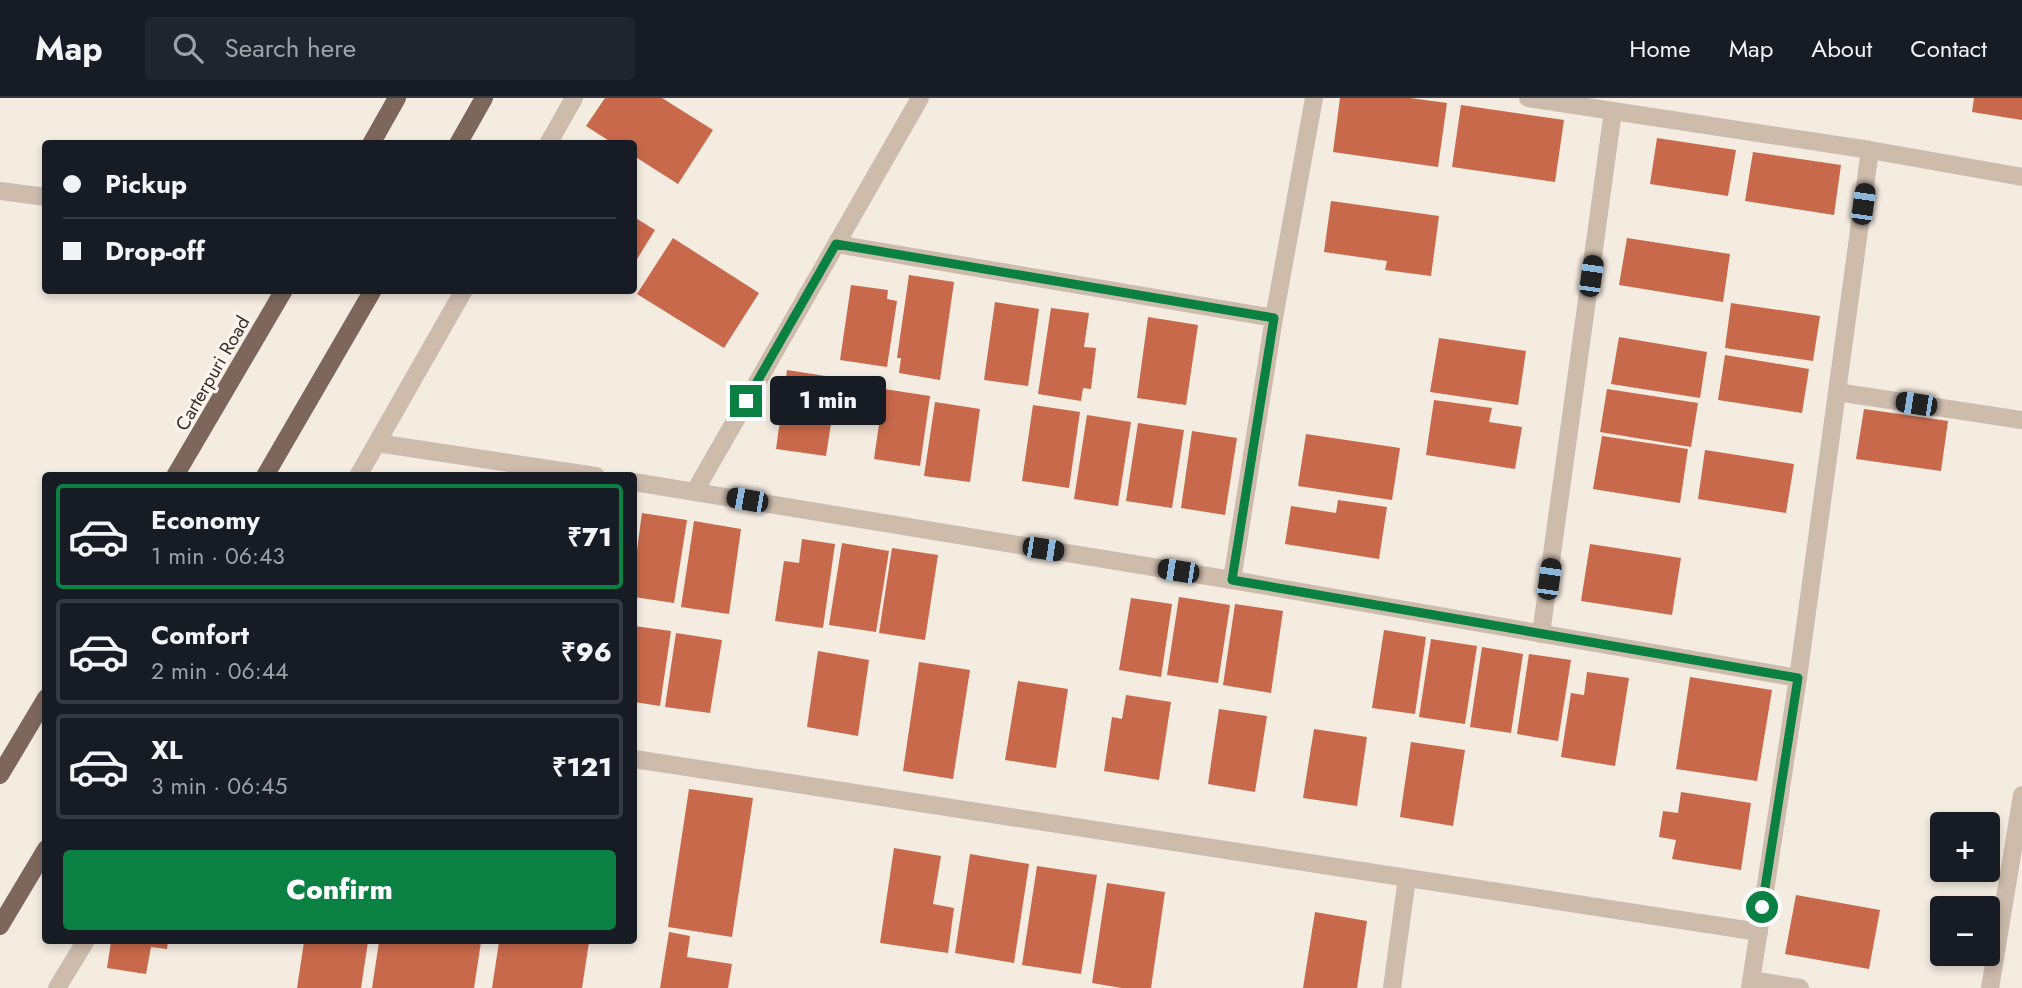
<!DOCTYPE html>
<meta charset="utf-8">
<style>
body{margin:0;font-family:Jost,sans-serif;background:#20242c;color:#f1f3f6;height:100vh;display:flex;flex-direction:column;font-size:26px;white-space:nowrap}
*{box-sizing:border-box;margin:0}
p{font-size:23px;color:#9ea1a6}
.icon{flex:none;width:38px;height:38px;fill:none;stroke:currentColor;stroke-width:2;stroke-linecap:round;stroke-linejoin:round}
.map{position:relative;flex:1;overflow:hidden}
.side{position:absolute;left:42px;top:374px;width:595px;height:472px;display:flex;flex-direction:column;background:#171b24;border-radius:7px;box-shadow:0 4px 10px #0003}
.side>*{flex:none}
.banner{position:absolute;left:42px;top:42px;width:595px;height:154px;border-radius:7px;box-shadow:0 4px 10px #0003;display:grid;align-content:center;height:154px;padding:0 21px;background:#171b24}
.controls{position:absolute;left:1930px;top:714px;display:grid;gap:14px}
.controls a{display:grid;place-items:center;width:70px;height:70px;border-radius:7px;background:#171b24;box-shadow:0 4px 10px #0003;font-size:35px}
.end{position:absolute;width:32px;height:32px;margin:-16px;border:9px solid #0b8043;background:#fff;box-shadow:0 0 0 4px #fff}
.from{border-radius:50%}
.bubble{position:absolute;height:49px;border-radius:7px;background:#171b24;box-shadow:0 4px 10px #0003;font-size:23px;font-weight:800;line-height:49px;text-align:center}
.car{position:absolute;width:21px;height:42px;margin:-21px -10px;border-radius:9px;box-shadow:0 0 5px 2px #0007;background:linear-gradient(#222 24%,#8ab4d8 0 40%,#222 0 76%,#8ab4d8 0 86%,#222 0)}
.banner b{display:flex;align-items:center;gap:24px;height:66px;font-size:26px}
.banner b+b{border-top:2px solid #363941}
.banner i{width:18px;height:18px;background:#f1f3f6}
ul{padding:12px 0 0;list-style:none}
li{display:flex;align-items:center;gap:21px;height:105px;margin:0 14px 10px;padding:0 7px;border:4px solid #363941;border-radius:7px}
li div{flex:1}
li b{display:block;font-size:26px}
li em{font-style:normal;font-weight:800}
li.active{border-color:#0b8043}
li>.icon{width:63px;height:63px;stroke-width:1.5}
.action{display:flex;gap:14px;margin-top:auto;padding:14px 21px}
.action a{flex:1;height:80px;border-radius:7px;background:#0b8043;color:#fff;font-size:28px;font-weight:800;line-height:80px;text-align:center}
header{display:flex;align-items:center;gap:42px;box-sizing:border-box;height:98px;padding:0 35px;background:#171b24;border-bottom:2px solid #363941}
header strong{font-size:33px}
nav{display:flex;gap:38px;margin-inline-start:auto;font-size:24px}
.search{width:490px;height:63px;background:#20242c;display:flex;align-items:center;gap:18px;box-sizing:border-box;padding:0 24px;border-radius:7px;color:#9ea1a6;font-size:26px}
.map>svg:first-child{display:block}
.building{fill:#c8694b}
.lines{fill:none;stroke-linecap:round;stroke-linejoin:round}
.minor{stroke:#cdbbac;stroke-width:18}
.major{stroke:#7d675c;stroke-width:18}
.route{stroke:#0b8043;stroke-width:9}
.labels{text-anchor:middle;stroke-width:6;stroke-linejoin:round;paint-order:stroke}
.street-label{font-size:19px;fill:#3b302b;stroke:#fbf5ee}
</style>
<header>
<strong>Map</strong>
<div class="search"><svg class="icon" aria-label="search" viewBox="0 0 24 24"><circle cx="10" cy="10" r="6"/><path d="M15 15l6 6"/></svg>Search here</div>
<nav><a>Home</a><a>Map</a><a>About</a><a>Contact</a></nav>
</header>
<div class="map">
<svg width="2022" height="890" viewBox="0 0 2022 890">
<rect width="100%" height="100%" fill="#f4ebe1"/>
<path class="building" d="M 605,0 L 662,0 L 713,32 L 678,86 L 634,58 L 634,46 L 614,46 L 586,28 Z
M 1340,0 L 1410,0 L 1447,5 L 1438,69 L 1333,54 Z
M 1974,0 L 2022,0 L 2022,22 L 1972,14 Z
M 1461,7 L 1564,22 L 1555,84 L 1452,69 Z
M 1657,40 L 1736,52 L 1728,98 L 1650,86 Z
M 1753,54 L 1841,67 L 1834,117 L 1745,103 Z
M 1331,103 L 1439,118 L 1431,178 L 1385,172 L 1387,163 L 1324,154 Z
M 634,119 L 655,132 L 634,166 Z
M 673,140 L 759,195 L 724,250 L 637,196 Z
M 1627,140 L 1730,156 L 1723,204 L 1619,187 Z
M 909,177 L 954,184 L 940,282 L 899,275 L 901,260 L 897,260 Z
M 851,187 L 888,192 L 887,201 L 897,203 L 887,269 L 840,262 Z
M 995,204 L 1039,211 L 1028,288 L 984,282 Z
M 1731,205 L 1820,218 L 1813,263 L 1725,250 Z
M 1051,210 L 1089,215 L 1084,249 L 1096,250 L 1091,291 L 1083,290 L 1081,303 L 1038,296 Z
M 1148,219 L 1198,227 L 1186,307 L 1137,300 Z
M 1619,239 L 1707,254 L 1700,300 L 1611,286 Z
M 1439,240 L 1526,253 L 1518,307 L 1430,294 Z
M 1725,257 L 1809,271 L 1802,315 L 1718,302 Z
M 787,272 L 838,280 L 826,358 L 776,351 Z
M 884,291 L 930,298 L 920,368 L 874,361 Z
M 1607,291 L 1698,305 L 1691,349 L 1600,334 Z
M 1434,302 L 1492,310 L 1489,324 L 1522,329 L 1515,371 L 1426,357 Z
M 935,304 L 980,311 L 970,384 L 924,378 Z
M 1033,307 L 1080,314 L 1069,390 L 1022,383 Z
M 1864,311 L 1948,323 L 1941,373 L 1856,361 Z
M 1087,317 L 1131,324 L 1118,408 L 1074,401 Z
M 1138,325 L 1184,332 L 1172,410 L 1126,403 Z
M 1192,333 L 1237,340 L 1225,417 L 1181,410 Z
M 1306,336 L 1400,350 L 1392,402 L 1298,388 Z
M 1602,338 L 1688,351 L 1680,405 L 1593,391 Z
M 1705,352 L 1794,366 L 1786,415 L 1698,401 Z
M 1338,402 L 1387,409 L 1379,461 L 1285,446 L 1291,408 L 1336,415 Z
M 642,415 L 687,422 L 674,505 L 634,499 L 634,474 Z
M 694,423 L 741,431 L 729,516 L 681,509 Z
M 802,441 L 835,446 L 823,530 L 775,523 L 784,463 L 799,465 Z
M 842,445 L 889,453 L 876,534 L 829,527 Z
M 1590,446 L 1681,460 L 1672,517 L 1581,503 Z
M 892,450 L 938,457 L 925,542 L 879,535 Z
M 1179,499 L 1230,507 L 1218,585 L 1167,577 Z
M 1131,500 L 1172,506 L 1161,579 L 1119,572 Z
M 1235,506 L 1283,513 L 1271,595 L 1223,587 Z
M 634,528 L 671,533 L 660,608 L 634,604 Z
M 1384,532 L 1426,539 L 1415,616 L 1372,610 Z
M 676,535 L 722,542 L 710,615 L 665,609 Z
M 1431,541 L 1477,548 L 1465,626 L 1419,619 Z
M 1482,549 L 1523,556 L 1511,635 L 1470,629 Z
M 818,553 L 869,562 L 858,638 L 807,629 Z
M 1529,556 L 1571,562 L 1558,643 L 1517,636 Z
M 919,564 L 970,572 L 953,681 L 903,673 Z
M 1587,574 L 1629,580 L 1615,668 L 1561,659 L 1571,595 L 1584,597 Z
M 1690,579 L 1772,592 L 1757,683 L 1676,671 Z
M 1018,583 L 1068,591 L 1056,670 L 1005,662 Z
M 1126,597 L 1171,604 L 1159,682 L 1104,673 L 1112,619 L 1122,621 Z
M 1219,611 L 1267,618 L 1255,694 L 1208,686 Z
M 1314,631 L 1367,639 L 1357,708 L 1303,700 Z
M 1411,644 L 1465,652 L 1453,728 L 1400,719 Z
M 689,691 L 753,700 L 732,839 L 668,829 Z
M 1681,694 L 1751,705 L 1741,772 L 1672,761 L 1676,742 L 1659,739 L 1663,713 L 1678,715 Z
M 894,750 L 941,758 L 933,806 L 954,810 L 948,855 L 880,845 Z
M 970,756 L 1029,766 L 1014,865 L 955,855 Z
M 1037,768 L 1097,777 L 1081,876 L 1022,867 Z
M 1107,785 L 1165,794 L 1151,890 L 1122,890 L 1092,885 Z
M 1796,797 L 1880,812 L 1869,871 L 1785,856 Z
M 1315,814 L 1367,823 L 1357,890 L 1303,890 Z
M 669,834 L 690,838 L 687,859 L 732,866 L 728,890 L 660,890 Z
M 111,844 L 168,844 L 167,851 L 151,849 L 146,876 L 107,870 Z
M 304,844 L 368,844 L 361,890 L 297,890 Z
M 379,844 L 481,844 L 474,890 L 372,890 Z
M 499,844 L 589,844 L 582,890 L 492,890 Z"/>
<g class="lines">
<path class="minor" d="M 1528,0 L 1870,52 L 2022,79
M 548,46 L 574,0
M 0,93 L 46,99
M 836,146 L 1274,220
M 1837,294 L 2022,322
M 377,345 L 596,378
M 358,378 L 464,192
M 634,384 L 1232,482 L 1798,580
M 695,393 L 920,0
M 1232,482 L 1274,220 L 1314,0
M 1541,536 L 1613,13
M 634,661 L 1759,834
M 1751,882 L 1800,890
M 57,890 L 85,844
M 1392,890 L 1407,780
M 1750,890 L 1798,580 L 1870,52
M 1990,890 L 2022,697"/>
<path class="major" d="M 371,46 L 397,0
M 458,46 L 484,0
M 175,378 L 284,192
M 265,378 L 373,192
M 0,677 L 46,600
M 0,828 L 46,751"/>
</g>
<g class="lines">
<path class="route" d="M 746,303 L 836,146 L 1274,220 L 1232,482 L 1798,580 L 1762,809"/>
</g>
<g class="labels">
<g class="street-label">
<text transform="translate(212 275) rotate(-60)" y="7">Carterpuri Road</text>
</g>
</g>
</svg>
<div class="controls">
<a>+</a>
<a>−</a>
</div>
<i class="end from" style="left:1762px;top:809px"></i>
<i class="end" style="left:746px;top:303px"></i>
<div class="bubble" style="left:770px;top:278px;width:116px">1 min</div>
<i class="car" style="left:1863px;top:106px;rotate:8deg"></i>
<i class="car" style="left:1591px;top:178px;rotate:8deg"></i>
<i class="car" style="left:1916px;top:306px;rotate:279deg"></i>
<i class="car" style="left:747px;top:402px;rotate:280deg"></i>
<i class="car" style="left:1043px;top:451px;rotate:99deg"></i>
<i class="car" style="left:1178px;top:473px;rotate:279deg"></i>
<i class="car" style="left:1549px;top:481px;rotate:8deg"></i>
<div class="banner">
<b><i class="from"></i>Pickup</b>
<b><i></i>Drop-off</b>
</div>
<section class="side">
<ul>
<li class="active"><svg class="icon" aria-label="car" viewBox="0 0 24 24"><path d="M5 17H2v-5l4-1 3-4h7l3 4 3 1v5h-3M9 17h6M6 11h13"/><circle cx="7" cy="17" r="2"/><circle cx="17" cy="17" r="2"/></svg><div><b>Economy</b><p>1 min · 06:43</p></div><em>₹71</em></li>
<li><svg class="icon" aria-label="car" viewBox="0 0 24 24"><path d="M5 17H2v-5l4-1 3-4h7l3 4 3 1v5h-3M9 17h6M6 11h13"/><circle cx="7" cy="17" r="2"/><circle cx="17" cy="17" r="2"/></svg><div><b>Comfort</b><p>2 min · 06:44</p></div><em>₹96</em></li>
<li><svg class="icon" aria-label="car" viewBox="0 0 24 24"><path d="M5 17H2v-5l4-1 3-4h7l3 4 3 1v5h-3M9 17h6M6 11h13"/><circle cx="7" cy="17" r="2"/><circle cx="17" cy="17" r="2"/></svg><div><b>XL</b><p>3 min · 06:45</p></div><em>₹121</em></li>
</ul>
<div class="action"><a>Confirm</a></div>
</section>
</div>
